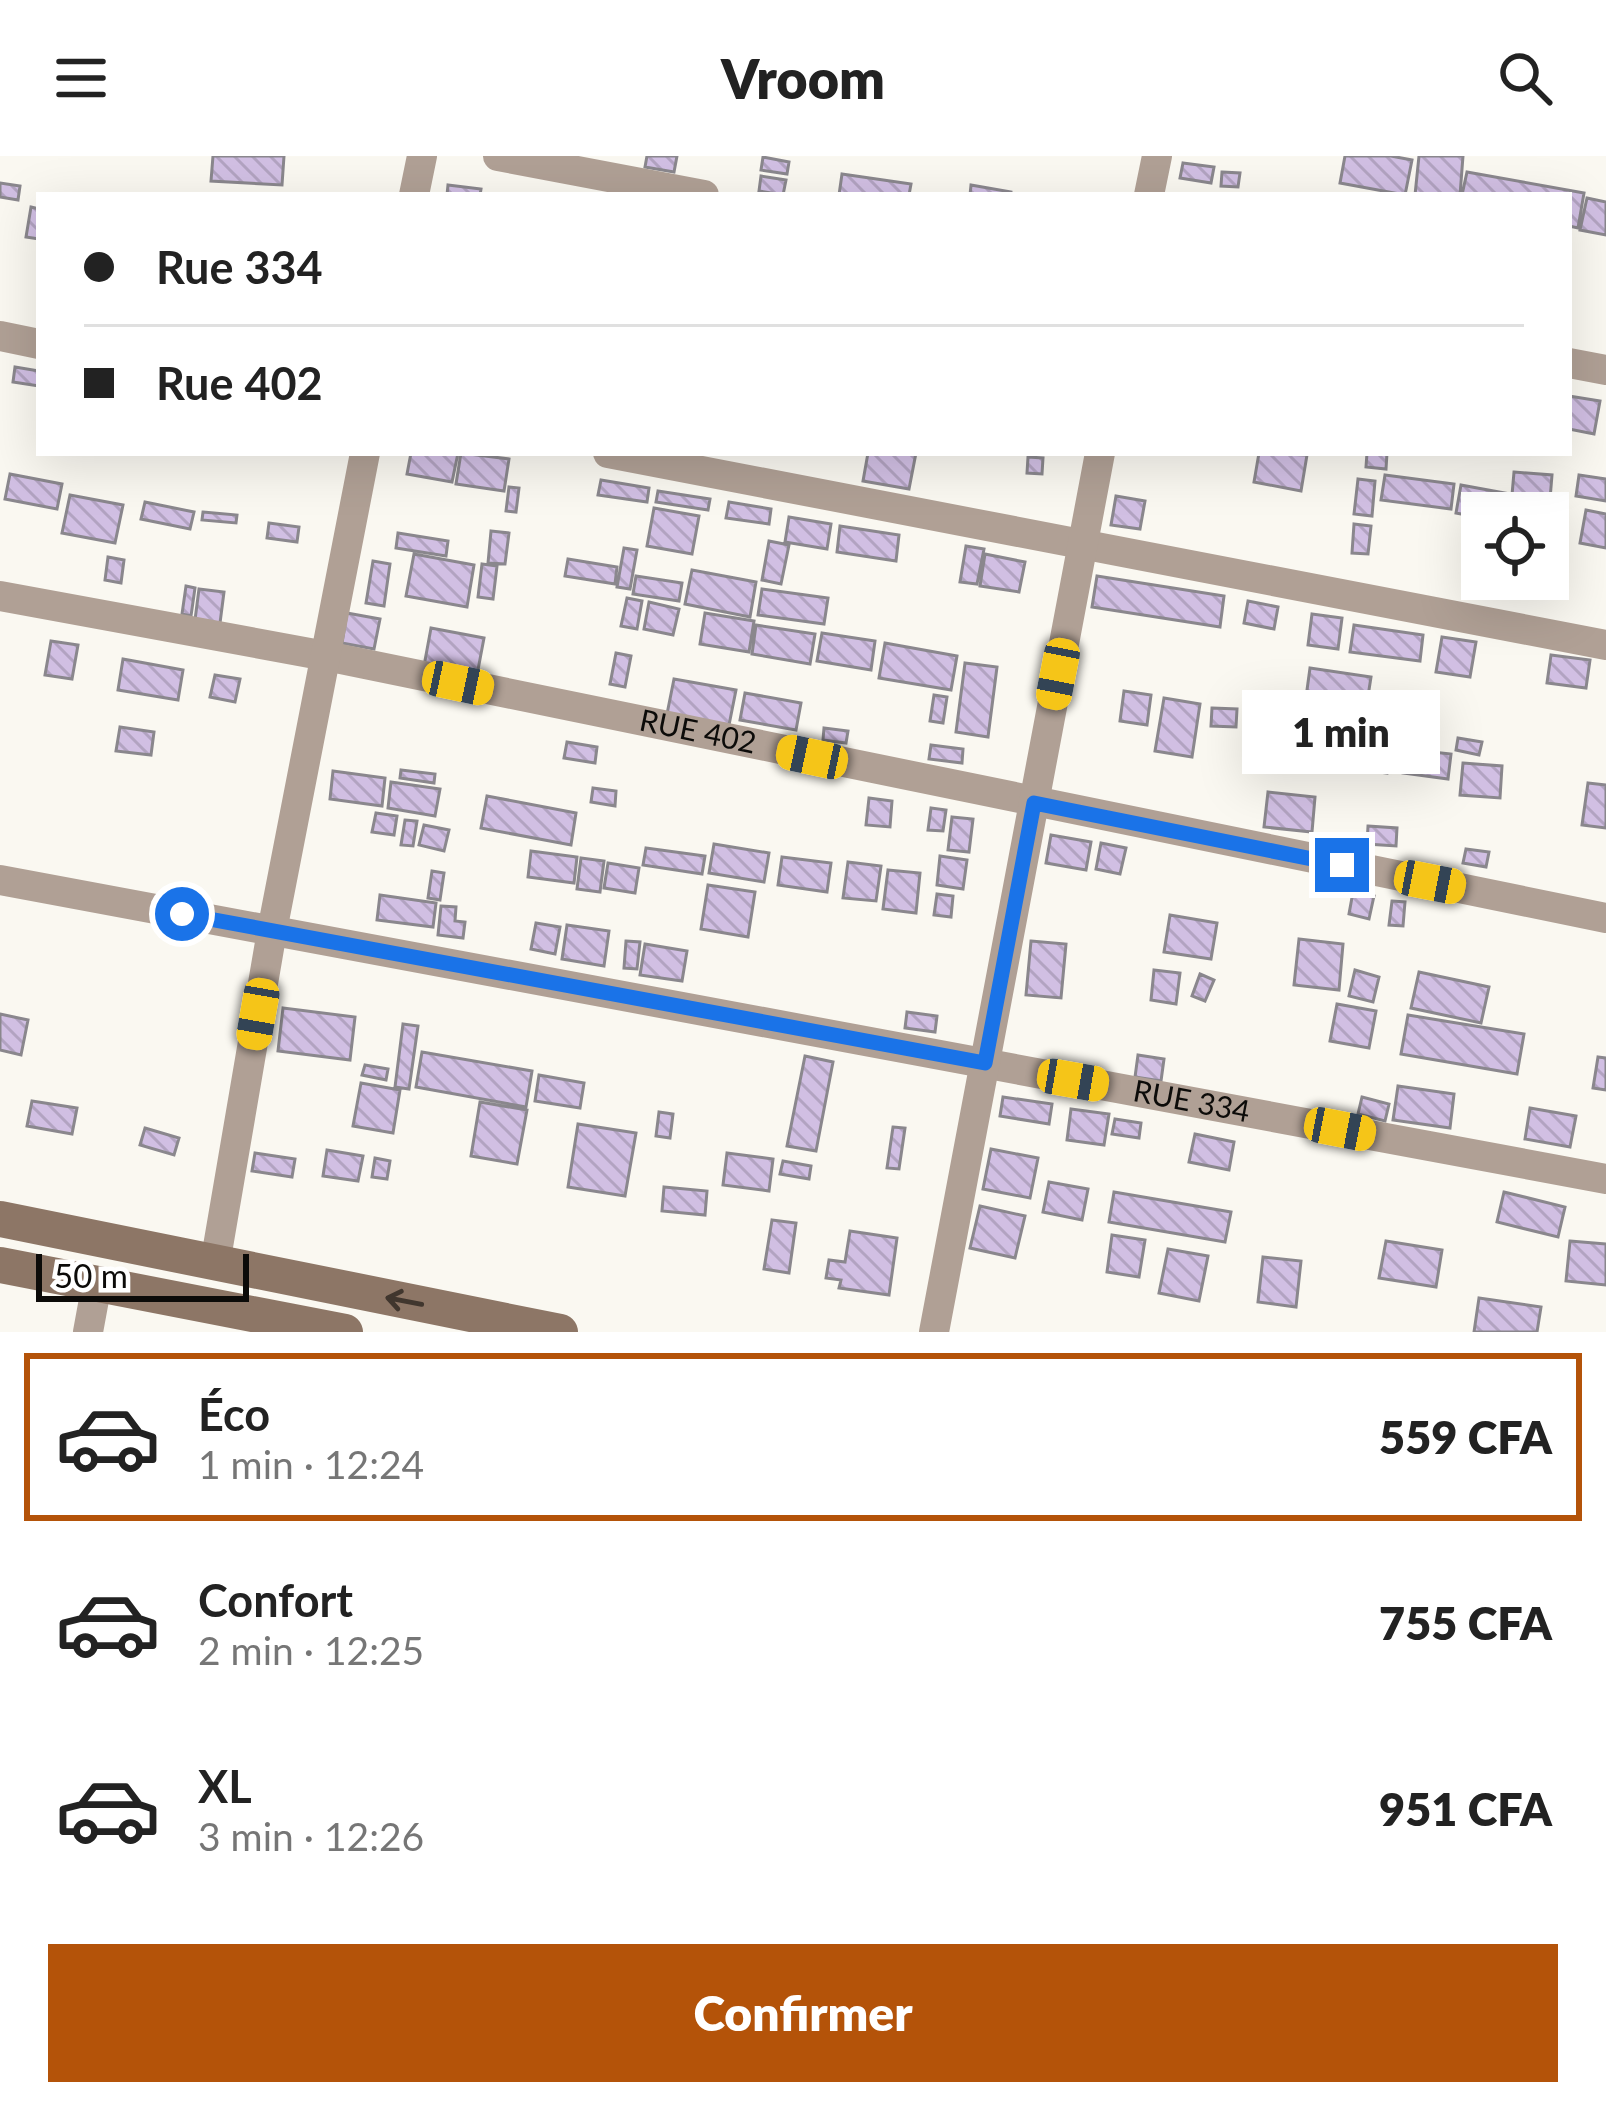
<!DOCTYPE html>
<html lang="fr">
<meta charset="utf-8">
<style>
body{margin:0;font-family:Lato,sans-serif;background:#f2f2f2;color:#222;height:100vh;display:flex;flex-direction:column;font-size:45px;white-space:nowrap}
*{box-sizing:border-box;margin:0}
p{font-size:39px;color:#767676}
.icon{flex:none;width:66px;height:66px;fill:none;stroke:currentColor;stroke-width:2;stroke-linecap:round;stroke-linejoin:round}
.map{position:relative;height:1176px;overflow:hidden}
.details{display:flex;flex-direction:column;background:#fff;flex:1}
.details>*{flex:none}
.top-card{position:absolute;left:36px;top:36px;width:1536px;height:264px;border-radius:0px;box-shadow:0 12px 48px #0002;display:grid;align-content:center;height:264px;padding:0 48px;background:#fff}
.tools{position:absolute;left:1461px;top:336px;display:grid;gap:24px}
.tools a{display:grid;place-items:center;width:108px;height:108px;border-radius:0px;background:#fff;box-shadow:0 12px 48px #0002;font-size:60px}
.scale{position:absolute;left:36px;bottom:30px;width:213px;box-sizing:border-box;padding-left:12px;border:6px solid #0c0b09;border-top:0;font-size:33px;line-height:42px;white-space:nowrap;color:#0c0b09;-webkit-text-stroke:9px #fff;paint-order:stroke}
.end{position:absolute;width:54px;height:54px;margin:-27px;border:15px solid #1a73e8;background:#fff;box-shadow:0 0 0 6px #fff}
.from{border-radius:50%}
.bubble{position:absolute;height:84px;border-radius:0px;background:#fff;box-shadow:0 12px 48px #0002;font-size:39px;font-weight:800;line-height:84px;text-align:center}
.car{position:absolute;width:36px;height:72px;margin:-36px -18px;border-radius:15px;box-shadow:0 0 9px 3px #0007;background:linear-gradient(#f5c518 24%,#345 0 40%,#f5c518 0 76%,#345 0 86%,#f5c518 0)}
.top-card b{display:flex;align-items:center;gap:42px;height:114px;font-size:45px}
.top-card b+b{border-top:3px solid #e0e0e0}
.top-card i{width:30px;height:30px;background:#222}
ul{padding:21px 0 0;list-style:none}
li{display:flex;align-items:center;gap:36px;height:168px;margin:0 24px 18px;padding:0 24px;border:6px solid transparent;border-radius:0px}
li div{flex:1}
li b{display:block;font-size:45px}
li em{font-style:normal;font-weight:800}
li.on{border-color:#b45309}
li>.icon{width:108px;height:108px;stroke-width:1.5}
.cta{display:flex;gap:24px;margin-top:auto;padding:24px 48px}
.cta a{flex:1;height:138px;border-radius:0px;background:#b45309;color:#fff;font-size:48px;font-weight:800;line-height:138px;text-align:center}
header{display:flex;justify-content:space-between;align-items:center;height:156px;padding:0 48px;background:#fff;font-size:54px;font-weight:800}
.map>svg:first-child{display:block}
.building{fill:url(#building-back-hatch);stroke:#8a878d;stroke-width:3}
.lines{fill:none;stroke-linecap:round;stroke-linejoin:round}
.minor{stroke:#b0a095;stroke-width:30}
.secondary{stroke:#8d7666;stroke-width:36}
.oneway{stroke:#40362e}
.route{stroke:#1a73e8;stroke-width:15}
.labels{text-anchor:middle;stroke-width:12;stroke-linejoin:round;paint-order:stroke}
.street-label{font-size:30px;fill:#0c0b09;stroke:#fff}
</style>
<header><svg class="icon" aria-label="menu" viewBox="0 0 24 24"><path d="M4 6h16M4 12h16M4 18h16"/></svg>Vroom<svg class="icon" aria-label="search" viewBox="0 0 24 24"><circle cx="10" cy="10" r="6"/><path d="M15 15l6 6"/></svg></header>
<div class="map">
<svg width="1606" height="1176" viewBox="0 0 1606 1176">
<defs>
<pattern id="building-back-hatch" width="6" height="6" patternUnits="userSpaceOnUse" patternTransform="scale(3)"><rect width="6" height="6" fill="#d1bfe3"/><path d="M-1 5l2 2M0 0l6 6M5-1l2 2" fill="none" stroke="#b2a3c1"/></pattern>
</defs>
<rect width="100%" height="100%" fill="#faf8f1"/>
<path class="building" d="M 213,0 L 284,0 L 282,29 L 211,25 Z
M 647,0 L 677,0 L 674,16 L 645,11 Z
M 1345,0 L 1391,0 L 1412,4 L 1405,39 L 1340,27 Z
M 1419,0 L 1463,0 L 1460,39 L 1415,39 Z
M 763,1 L 789,6 L 787,18 L 761,14 Z
M 1183,7 L 1214,11 L 1211,27 L 1180,22 Z
M 1222,16 L 1240,17 L 1238,31 L 1221,30 Z
M 1467,16 L 1584,37 L 1578,72 L 1569,70 L 1569,39 L 1462,39 Z
M 842,18 L 911,28 L 909,39 L 839,39 Z
M 761,20 L 786,24 L 783,39 L 759,35 Z
M 0,27 L 20,30 L 18,44 L 0,41 Z
M 448,29 L 481,33 L 480,39 L 447,39 Z
M 971,29 L 1011,36 L 1011,39 L 970,39 Z
M 1587,42 L 1606,46 L 1606,79 L 1580,74 Z
M 31,51 L 39,53 L 39,83 L 26,81 Z
M 15,211 L 39,215 L 39,230 L 13,226 Z
M 1569,240 L 1600,245 L 1594,278 L 1569,273 Z
M 411,297 L 458,297 L 452,326 L 407,318 Z
M 461,297 L 509,303 L 504,335 L 456,328 Z
M 868,297 L 916,297 L 909,333 L 863,325 Z
M 1259,297 L 1307,299 L 1301,335 L 1254,326 Z
M 1367,297 L 1387,297 L 1386,313 L 1366,311 Z
M 1028,301 L 1043,302 L 1042,318 L 1027,317 Z
M 1514,316 L 1552,319 L 1550,343 L 1512,339 Z
M 10,318 L 62,328 L 57,353 L 5,343 Z
M 1385,319 L 1454,328 L 1451,353 L 1381,344 Z
M 1579,319 L 1606,323 L 1606,345 L 1576,340 Z
M 1358,323 L 1375,325 L 1372,360 L 1354,358 Z
M 601,324 L 649,332 L 647,346 L 598,339 Z
M 1461,329 L 1510,338 L 1507,357 L 1482,357 L 1482,362 L 1456,357 Z
M 509,331 L 519,332 L 516,356 L 506,355 Z
M 658,335 L 710,343 L 708,354 L 656,346 Z
M 70,339 L 123,349 L 115,387 L 62,377 Z
M 1116,340 L 1145,345 L 1140,373 L 1111,369 Z
M 145,346 L 194,356 L 190,373 L 141,363 Z
M 729,346 L 771,353 L 769,368 L 726,362 Z
M 654,352 L 699,360 L 692,398 L 647,390 Z
M 1586,354 L 1606,358 L 1606,392 L 1580,387 Z
M 203,356 L 237,359 L 236,367 L 202,364 Z
M 789,361 L 831,368 L 827,393 L 785,386 Z
M 269,367 L 299,371 L 297,386 L 267,382 Z
M 1354,368 L 1371,370 L 1368,398 L 1352,397 Z
M 840,370 L 899,379 L 896,405 L 837,396 Z
M 491,375 L 509,377 L 505,408 L 488,407 Z
M 398,377 L 448,385 L 446,400 L 396,392 Z
M 769,385 L 789,389 L 781,428 L 762,424 Z
M 966,390 L 984,393 L 977,428 L 960,426 Z
M 624,392 L 637,394 L 630,433 L 617,431 Z
M 414,398 L 474,409 L 467,451 L 406,440 Z
M 985,398 L 1025,406 L 1019,436 L 980,430 Z
M 108,401 L 124,404 L 121,427 L 105,424 Z
M 568,403 L 617,411 L 615,428 L 565,420 Z
M 373,405 L 390,408 L 384,450 L 366,447 Z
M 482,408 L 497,410 L 493,443 L 478,441 Z
M 692,414 L 756,426 L 750,461 L 685,448 Z
M 636,420 L 682,427 L 679,445 L 633,438 Z
M 1097,420 L 1224,440 L 1220,471 L 1092,451 Z
M 186,430 L 195,432 L 191,460 L 182,458 Z
M 199,433 L 224,436 L 220,467 L 195,464 Z
M 762,433 L 828,442 L 824,468 L 758,459 Z
M 627,442 L 642,445 L 637,473 L 621,470 Z
M 1248,445 L 1278,451 L 1274,473 L 1244,467 Z
M 649,446 L 679,453 L 673,479 L 644,473 Z
M 347,457 L 380,463 L 374,493 L 342,487 Z
M 705,457 L 754,465 L 749,496 L 700,488 Z
M 1312,458 L 1342,462 L 1338,493 L 1308,489 Z
M 756,469 L 815,478 L 810,508 L 752,498 Z
M 1354,469 L 1423,479 L 1420,505 L 1350,496 Z
M 431,472 L 484,482 L 477,519 L 424,510 Z
M 822,477 L 875,485 L 871,514 L 817,505 Z
M 1442,481 L 1476,486 L 1470,521 L 1436,516 Z
M 51,485 L 78,489 L 72,523 L 45,519 Z
M 885,487 L 957,500 L 951,534 L 879,522 Z
M 616,497 L 631,500 L 625,531 L 610,528 Z
M 1551,499 L 1590,504 L 1586,532 L 1547,527 Z
M 123,503 L 183,514 L 178,544 L 118,534 Z
M 965,507 L 997,511 L 988,581 L 956,576 Z
M 1310,512 L 1371,521 L 1364,566 L 1304,556 Z
M 215,519 L 240,523 L 235,546 L 210,541 Z
M 674,523 L 736,534 L 729,569 L 667,558 Z
M 1124,535 L 1151,539 L 1147,569 L 1120,565 Z
M 745,537 L 801,547 L 796,574 L 740,564 Z
M 934,539 L 947,541 L 943,567 L 930,565 Z
M 1164,542 L 1200,548 L 1192,601 L 1155,595 Z
M 1212,552 L 1237,553 L 1236,571 L 1211,570 Z
M 1267,564 L 1321,570 L 1315,616 L 1262,610 Z
M 120,571 L 154,576 L 151,599 L 116,595 Z
M 824,572 L 848,575 L 846,587 L 823,584 Z
M 1337,580 L 1391,586 L 1387,617 L 1333,610 Z
M 1458,582 L 1482,586 L 1479,599 L 1456,594 Z
M 567,586 L 597,591 L 595,607 L 564,602 Z
M 931,589 L 963,593 L 962,607 L 929,603 Z
M 1406,593 L 1451,598 L 1448,623 L 1403,617 Z
M 1463,607 L 1502,610 L 1500,642 L 1460,639 Z
M 401,614 L 435,618 L 434,627 L 400,622 Z
M 333,615 L 385,622 L 382,650 L 330,643 Z
M 391,626 L 440,633 L 435,660 L 388,652 Z
M 1588,627 L 1606,629 L 1606,672 L 1582,669 Z
M 593,632 L 616,635 L 615,650 L 591,646 Z
M 1268,636 L 1315,641 L 1312,676 L 1264,671 Z
M 487,640 L 576,657 L 571,689 L 481,672 Z
M 869,642 L 892,645 L 890,671 L 866,669 Z
M 931,652 L 946,654 L 943,675 L 928,674 Z
M 376,657 L 397,660 L 394,679 L 372,676 Z
M 952,661 L 973,663 L 969,696 L 948,694 Z
M 405,664 L 417,665 L 413,690 L 401,689 Z
M 424,669 L 449,674 L 444,695 L 419,689 Z
M 1368,670 L 1397,672 L 1396,690 L 1367,688 Z
M 1051,679 L 1091,686 L 1086,714 L 1046,707 Z
M 1101,687 L 1126,692 L 1120,718 L 1096,713 Z
M 714,688 L 769,697 L 764,726 L 709,717 Z
M 646,692 L 705,700 L 702,718 L 643,709 Z
M 1466,693 L 1489,696 L 1486,711 L 1463,707 Z
M 531,695 L 577,701 L 574,727 L 528,721 Z
M 940,700 L 967,704 L 963,733 L 937,729 Z
M 782,701 L 831,707 L 827,736 L 778,729 Z
M 581,702 L 604,705 L 600,736 L 577,733 Z
M 848,706 L 881,710 L 876,745 L 843,742 Z
M 608,707 L 639,712 L 635,737 L 604,732 Z
M 888,714 L 920,717 L 916,757 L 883,753 Z
M 432,715 L 444,717 L 440,744 L 428,742 Z
M 708,729 L 755,736 L 748,781 L 701,773 Z
M 1353,736 L 1374,740 L 1369,763 L 1349,758 Z
M 937,738 L 953,740 L 951,761 L 934,759 Z
M 380,739 L 436,747 L 433,771 L 377,764 Z
M 1392,745 L 1405,746 L 1403,770 L 1389,769 Z
M 441,750 L 456,751 L 455,765 L 465,766 L 463,782 L 438,779 Z
M 1170,759 L 1217,767 L 1211,803 L 1164,796 Z
M 536,767 L 560,771 L 555,798 L 531,793 Z
M 567,769 L 609,775 L 604,810 L 562,803 Z
M 1299,783 L 1343,788 L 1339,834 L 1294,829 Z
M 626,785 L 640,786 L 637,813 L 624,812 Z
M 1031,785 L 1066,788 L 1061,842 L 1026,839 Z
M 645,788 L 687,795 L 682,825 L 640,819 Z
M 1154,814 L 1180,817 L 1176,848 L 1151,844 Z
M 1355,814 L 1379,821 L 1373,846 L 1349,840 Z
M 1419,816 L 1489,831 L 1481,867 L 1411,852 Z
M 1200,818 L 1214,824 L 1205,845 L 1192,840 Z
M 1337,848 L 1376,855 L 1369,892 L 1330,885 Z
M 283,852 L 355,861 L 350,904 L 278,895 Z
M 907,856 L 937,860 L 935,876 L 905,872 Z
M 0,858 L 28,864 L 21,899 L 0,894 Z
M 1408,859 L 1524,878 L 1517,918 L 1401,898 Z
M 403,868 L 418,870 L 409,933 L 395,931 Z
M 422,896 L 532,915 L 526,951 L 416,931 Z
M 1138,899 L 1164,903 L 1161,925 L 1135,921 Z
M 805,900 L 833,906 L 816,995 L 787,990 Z
M 1598,901 L 1606,902 L 1606,934 L 1593,932 Z
M 365,909 L 388,913 L 386,924 L 362,919 Z
M 539,919 L 584,927 L 580,952 L 535,945 Z
M 361,927 L 400,934 L 393,977 L 353,970 Z
M 1398,930 L 1454,938 L 1450,972 L 1393,964 Z
M 1003,941 L 1052,948 L 1049,968 L 1000,960 Z
M 1362,941 L 1389,948 L 1385,965 L 1358,958 Z
M 32,945 L 77,952 L 72,978 L 27,970 Z
M 480,946 L 527,954 L 517,1008 L 471,1000 Z
M 1530,952 L 1576,960 L 1570,991 L 1525,983 Z
M 1071,953 L 1109,958 L 1104,989 L 1067,984 Z
M 659,956 L 673,958 L 670,982 L 656,980 Z
M 1115,963 L 1141,967 L 1139,982 L 1112,978 Z
M 578,968 L 636,977 L 625,1040 L 568,1031 Z
M 893,971 L 905,972 L 899,1013 L 887,1012 Z
M 145,972 L 179,982 L 174,999 L 140,989 Z
M 1195,978 L 1234,986 L 1229,1014 L 1189,1006 Z
M 991,993 L 1038,1002 L 1030,1042 L 983,1033 Z
M 327,994 L 363,1000 L 358,1025 L 323,1020 Z
M 255,997 L 295,1003 L 292,1021 L 252,1015 Z
M 727,997 L 773,1003 L 769,1035 L 723,1029 Z
M 375,1002 L 390,1005 L 387,1023 L 372,1021 Z
M 783,1005 L 811,1010 L 809,1023 L 780,1018 Z
M 1049,1026 L 1088,1033 L 1082,1064 L 1043,1056 Z
M 664,1031 L 707,1035 L 705,1059 L 662,1055 Z
M 1114,1036 L 1231,1056 L 1225,1086 L 1109,1066 Z
M 1504,1036 L 1565,1051 L 1558,1081 L 1497,1066 Z
M 980,1050 L 1025,1060 L 1015,1102 L 970,1092 Z
M 772,1064 L 796,1067 L 789,1117 L 764,1113 Z
M 850,1075 L 897,1082 L 889,1139 L 839,1132 L 841,1124 L 826,1122 L 829,1104 L 845,1106 Z
M 1112,1079 L 1145,1084 L 1139,1121 L 1107,1116 Z
M 1386,1085 L 1442,1094 L 1436,1131 L 1379,1122 Z
M 1570,1085 L 1606,1088 L 1606,1129 L 1566,1125 Z
M 1168,1093 L 1208,1100 L 1199,1145 L 1159,1137 Z
M 1263,1101 L 1301,1105 L 1296,1151 L 1258,1146 Z
M 1479,1142 L 1541,1151 L 1537,1176 L 1474,1176 Z"/>
<g class="lines">
<g class="minor">
<path d="M 498,0 L 704,39"/>
<path d="M 414,39 L 422,0"/>
<path d="M 1149,39 L 1157,0"/>
<path d="M 0,180 L 39,188"/>
<path d="M 1569,207 L 1606,214"/>
<path d="M 608,297 L 1606,489"/>
<path id="s1" d="M 0,440 L 326,500 L 1606,762"/>
<path id="s2" d="M 0,724 L 1606,1023"/>
<path d="M 215,1108 L 272,775 L 365,297"/>
<path d="M 88,1176 L 97,1127"/>
<path d="M 934,1176 L 1100,297"/>
</g>
<path class="secondary" d="M 0,1063 L 560,1176
M 0,1109 L 345,1176"/>
</g>
<defs><path id="oneway-shaft" d="M-6 0H5M1.5-3L5.5 0L1.5 3" fill="none" stroke-width="1.6" stroke-linecap="round" stroke-linejoin="round" transform="scale(3)"/></defs>
<use class="oneway" href="#oneway-shaft" transform="translate(404 1145) rotate(-169)"/>
<g class="lines">
<path class="route" d="M 182,758 L 985,907 L 1034,647 L 1342,709"/>
</g>
<g class="labels">
<g class="street-label">
<text dy="10" stroke="none"><textPath href="#s1" startOffset="711">RUE 402</textPath></text>
<text dy="10" stroke="none"><textPath href="#s2" startOffset="1212">RUE 334</textPath></text>
</g>
</g>
</svg>
<div class="tools">
<a><svg class="icon" aria-label="locate" viewBox="0 0 24 24"><circle cx="12" cy="12" r="6"/><path d="M12 2v4M12 18v4M2 12h4M18 12h4"/></svg></a>
</div>
<div class="scale">50 m</div>
<i class="end from" style="left:182px;top:758px"></i>
<i class="end" style="left:1342px;top:709px"></i>
<div class="bubble" style="left:1242px;top:534px;width:198px">1 min</div>
<i class="car" style="left:1058px;top:518px;rotate:191deg"></i>
<i class="car" style="left:458px;top:527px;rotate:102deg"></i>
<i class="car" style="left:812px;top:601px;rotate:282deg"></i>
<i class="car" style="left:1430px;top:726px;rotate:101deg"></i>
<i class="car" style="left:258px;top:858px;rotate:190deg"></i>
<i class="car" style="left:1073px;top:924px;rotate:100deg"></i>
<i class="car" style="left:1340px;top:973px;rotate:101deg"></i>
<div class="top-card">
<b><i class="from"></i>Rue 334</b>
<b><i></i>Rue 402</b>
</div>
</div>
<section class="details">
<ul>
<li class="on"><svg class="icon" aria-label="car" viewBox="0 0 24 24"><path d="M5 17H2v-5l4-1 3-4h7l3 4 3 1v5h-3M9 17h6M6 11h13"/><circle cx="7" cy="17" r="2"/><circle cx="17" cy="17" r="2"/></svg><div><b>Éco</b><p>1 min · 12:24</p></div><em>559 CFA</em></li>
<li><svg class="icon" aria-label="car" viewBox="0 0 24 24"><path d="M5 17H2v-5l4-1 3-4h7l3 4 3 1v5h-3M9 17h6M6 11h13"/><circle cx="7" cy="17" r="2"/><circle cx="17" cy="17" r="2"/></svg><div><b>Confort</b><p>2 min · 12:25</p></div><em>755 CFA</em></li>
<li><svg class="icon" aria-label="car" viewBox="0 0 24 24"><path d="M5 17H2v-5l4-1 3-4h7l3 4 3 1v5h-3M9 17h6M6 11h13"/><circle cx="7" cy="17" r="2"/><circle cx="17" cy="17" r="2"/></svg><div><b>XL</b><p>3 min · 12:26</p></div><em>951 CFA</em></li>
</ul>
<div class="cta"><a>Confirmer</a></div>
</section>
